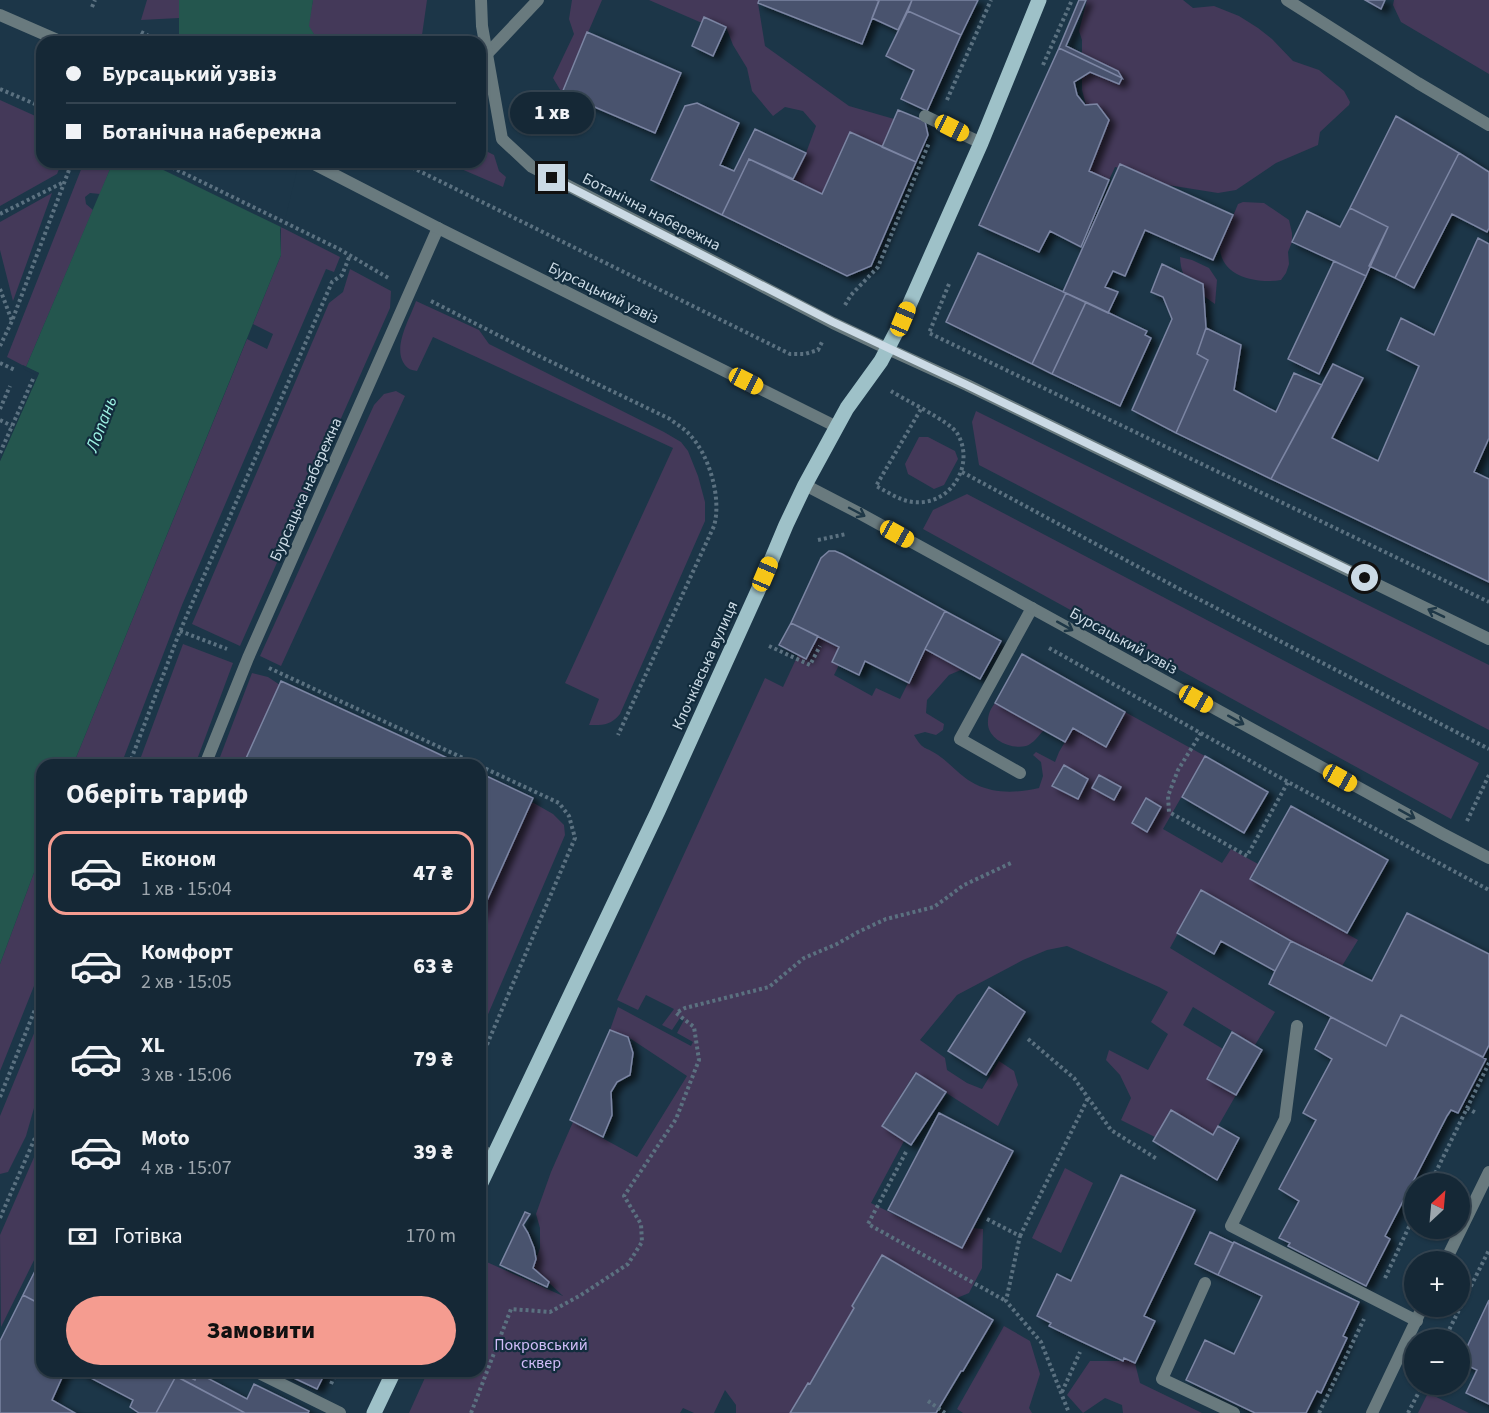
<!DOCTYPE html>
<html lang="uk">
<meta charset="utf-8">
<style>
body{margin:0;font-family:"Source Sans 3",sans-serif;background:#1e303e;color:#f1f3f6;height:100vh;display:flex;flex-direction:column;font-size:22px;white-space:nowrap}
*{box-sizing:border-box;margin:0}
p{font-size:20px;color:#9da6ad}
.icon{flex:none;width:33px;height:33px;fill:none;stroke:currentColor;stroke-width:2;stroke-linecap:round;stroke-linejoin:round}
.map{position:relative;flex:1;overflow:hidden}
.side{position:absolute;left:36px;top:759px;width:450px;height:618px;display:flex;flex-direction:column;background:#152836;border-radius:18px;box-shadow:0 2px 4px #0004,0 0 0 2px #344451}
.side>*{flex:none}
.banner{position:absolute;left:36px;top:36px;width:450px;height:132px;border-radius:18px;box-shadow:0 2px 4px #0004,0 0 0 2px #344451;display:grid;align-content:center;height:132px;padding:0 30px;background:#152836}
.needle{width:39px;rotate:26deg}
.tools{position:absolute;left:1404px;top:1173px;display:grid;gap:12px}
.tools a{display:grid;place-items:center;width:66px;height:66px;border-radius:50%;background:#152836;box-shadow:0 2px 4px #0004,0 0 0 2px #344451;font-size:30px}
.end{position:absolute;width:27px;height:27px;margin:-14px;border:8px solid #cbdae5;background:#111;box-shadow:0 0 0 3px #111}
.from{border-radius:50%}
.bubble{position:absolute;height:42px;border-radius:21px;background:#152836;box-shadow:0 2px 4px #0004,0 0 0 2px #344451;font-size:20px;font-weight:800;line-height:42px;text-align:center}
.car{position:absolute;width:18px;height:36px;margin:-18px -9px;border-radius:8px;box-shadow:0 0 4px 2px #0007;background:linear-gradient(#f5c518 24%,#345 0 40%,#f5c518 0 76%,#345 0 86%,#f5c518 0)}
.banner b{display:flex;align-items:center;gap:21px;height:57px;font-size:22px}
.banner b+b{border-top:2px solid #344451}
.banner i{width:15px;height:15px;background:#f1f3f6}
ul{padding:0;list-style:none}
li{display:flex;align-items:center;gap:18px;height:84px;margin:0 12px 9px;padding:0 18px;border:3px solid transparent;border-radius:18px}
li div{flex:1}
li b{display:block;font-size:22px}
li em{font-style:normal;font-weight:800}
li.selected{border-color:#f59c90}
li>.icon{width:54px;height:54px;stroke-width:1.5}
h2{padding:0 30px;font-size:27px;line-height:72px}
.pay{display:flex;align-items:center;gap:15px;height:66px;padding:0 30px;font-size:22px}
.pay p{margin-inline-start:auto}
.cta{display:flex;gap:12px;margin-top:auto;padding:12px 30px}
.cta a{flex:1;height:69px;border-radius:36px;background:#f59c90;color:#111;font-size:24px;font-weight:800;line-height:69px;text-align:center}
.map>svg:first-child{display:block}
.green{fill:#443959}
.water{fill:#24564e}
.pier{fill:#1c3648}
.building{fill:#4a536e;stroke:#7b85a3;stroke-width:1.5;filter:url(#shadow)}
.lines{fill:none;stroke-linecap:round;stroke-linejoin:round}
.path{stroke:#5b7180;stroke-width:4;stroke-dasharray:3 3;stroke-linecap:butt}
.service{stroke:#697a7e;stroke-width:12}
.minor{stroke:#697a7e;stroke-width:12}
.tertiary{stroke:#697a7e;stroke-width:12}
.primary{stroke:#9ec1c8;stroke-width:15}
.oneway{stroke:#1f3847}
.route{stroke:#cbdae5;stroke-width:8}
.labels{text-anchor:middle;stroke-width:4.5;stroke-linejoin:round;paint-order:stroke}
.street-label{font-size:16px;fill:#cbdae5;stroke:#122c3d}
.park-label{font-size:16px;fill:#d0bcf8;stroke:#122c3d}
.water-label{font-size:18px;font-style:italic;fill:#9df2e3;stroke:#122c3d}
</style>
<div class="map">
<svg width="1489" height="1413" viewBox="0 0 1489 1413">
<defs>
<filter id="shadow"><feDropShadow dx="6" dy="4" stdDeviation="3" flood-color="#0009"/></filter>
</defs>
<rect width="100%" height="100%" fill="#1c3648"/>
<path class="green" d="M 147,0 L 179,0 L 179,18 L 141,20 Z
M 313,0 L 427,0 L 421,42 L 338,42 L 334,39 L 317,39 L 308,26 Z
M 572,0 L 602,0 L 562,93 L 553,78 L 574,34 L 569,19 Z
M 649,0 L 759,0 L 758,3 L 765,46 L 849,106 L 894,119 L 882,147 L 850,132 L 822,194 L 793,179 L 806,153 L 816,126 L 803,111 L 785,107 L 773,116 L 752,91 L 747,68 L 733,45 L 726,27 L 704,17 L 702,23 Z
M 1087,0 L 1183,0 L 1193,8 L 1214,6 L 1239,16 L 1258,28 L 1272,39 L 1293,61 L 1319,70 L 1344,91 L 1350,102 L 1349,105 L 1320,132 L 1318,145 L 1276,163 L 1236,190 L 1218,193 L 1149,182 L 1135,171 L 1115,167 L 1109,180 L 1082,175 L 1090,120 L 1082,90 L 1082,40 L 1079,31 Z
M 1394,0 L 1489,0 L 1489,74 L 1401,22 L 1393,5 Z
M 0,100 L 42,119 L 42,162 L 62,162 L 57,174 L 0,206 Z
M 480,148 L 494,155 L 499,171 L 506,177 L 503,187 L 445,162 L 480,162 Z
M 84,162 L 113,162 L 100,194 L 90,193 L 85,197 L 86,204 L 93,210 L 26,367 L 7,357 Z
M 52,193 L 13,301 L 0,250 L 0,222 Z
M 1243,202 L 1264,203 L 1289,220 L 1292,233 L 1292,242 L 1288,252 L 1289,264 L 1286,273 L 1281,280 C 1258,284 1220,277 1220,247 C 1220,244 1219,241 1221,238 C 1222,233 1226,230 1228,226 C 1232,219 1235,211 1238,204 Z
M 281,227 L 340,257 L 334,272 L 326,269 L 182,605 L 121,765 L 73,765 L 247,339 L 267,349 L 273,334 L 253,324 L 281,255 Z
M 1180,257 L 1192,260 L 1209,268 L 1217,280 L 1215,304 C 1196,290 1181,284 1180,257 Z
M 350,269 L 391,291 L 390,308 L 240,646 L 192,624 L 329,303 L 343,292 Z
M 416,301 L 479,330 L 489,344 L 664,432 L 681,442 L 688,451 L 698,476 L 705,502 L 705,521 L 620,714 C 610,726 603,725 589,725 L 599,699 L 565,683 L 673,448 L 433,337 L 417,371 C 414,370 410,370 408,368 C 389,352 410,319 416,301 Z
M 396,391 L 405,396 L 281,666 L 260,656 L 374,405 L 384,394 Z
M 976,411 L 1489,665 L 1489,730 L 979,465 L 972,422 Z
M 919,437 L 928,437 L 955,451 L 958,459 L 944,485 L 934,489 L 908,474 L 905,464 Z
M 967,494 L 1479,763 L 1451,819 L 923,529 L 933,510 Z
M 818,636 L 839,647 L 832,661 L 839,665 L 834,675 L 872,696 L 876,688 L 900,699 L 925,649 L 963,669 L 949,675 L 927,700 L 926,713 L 944,724 L 943,730 L 936,735 L 925,732 L 914,735 C 923,751 925,746 938,755 C 951,764 961,777 975,784 C 995,794 1017,793 1039,788 L 1043,776 L 1041,762 L 1033,755 L 1036,752 L 1055,762 L 1059,752 L 1073,728 L 1106,746 L 1125,712 L 1205,756 L 1163,829 L 1222,863 L 1231,849 L 1258,864 L 1250,879 L 1358,940 L 1342,966 L 1291,941 L 1201,891 L 1170,948 L 1275,1012 L 1255,1045 L 1193,1007 L 1183,1025 L 1223,1049 L 1207,1078 L 1236,1095 L 1213,1135 L 1171,1110 L 1155,1137 L 1121,1120 L 1131,1098 L 1120,1075 L 1106,1060 L 1109,1050 L 1148,1070 L 1168,1034 L 1151,1022 L 1168,992 L 1159,987 L 1067,946 L 1047,950 L 1023,960 L 957,995 L 920,1040 L 945,1058 L 947,1070 L 967,1083 L 982,1089 L 999,1061 L 1014,1071 L 1018,1085 L 998,1126 L 915,1073 L 882,1125 L 904,1141 L 871,1203 L 962,1248 L 972,1228 L 983,1229 L 982,1268 L 969,1293 L 957,1298 L 882,1255 L 854,1308 L 810,1384 L 808,1383 L 790,1413 L 736,1413 L 736,1405 L 725,1390 L 714,1413 L 694,1413 L 683,1408 L 680,1413 L 409,1413 L 428,1371 L 480,1371 L 480,1259 L 563,1296 L 533,1268 L 540,1248 L 540,1228 L 536,1214 L 551,1172 L 573,1122 L 637,1157 L 687,1076 L 628,1037 L 610,1030 L 618,1007 L 691,1046 L 693,1042 L 677,1033 L 684,1020 L 680,1018 L 672,1030 L 662,1025 L 674,1009 L 646,995 L 638,1010 L 617,1000 L 765,678 L 783,687 L 798,655 L 806,658 Z
M 183,644 L 233,663 L 195,765 L 138,765 Z
M 252,673 L 268,677 L 280,685 L 243,765 L 217,765 Z
M 995,703 L 1044,730 C 1039,735 1033,744 1026,746 C 1011,750 986,739 988,721 C 988,714 991,708 995,703 Z
M 532,802 L 553,814 L 564,825 L 565,835 L 480,1033 L 480,916 Z
M 42,851 L 42,966 L 0,1071 L 0,964 Z
M 42,1014 L 42,1080 L 26,1136 L 8,1172 L 0,1174 L 0,1116 Z
M 42,1139 L 42,1244 L 1,1327 L 0,1235 Z
M 1065,1168 L 1093,1183 L 1061,1253 L 1032,1238 Z
M 1004,1326 L 1030,1341 L 1040,1374 L 1029,1408 L 1032,1413 L 963,1413 L 957,1409 Z
M 1124,1358 L 1135,1363 L 1140,1383 L 1202,1413 L 1123,1413 L 1122,1405 L 1105,1398 L 1083,1413 L 1067,1395 L 1090,1361 L 1123,1361 Z
M 1428,1393 L 1469,1413 L 1418,1413 Z"/>
<path class="water" d="M 179,0 L 313,0 L 309,26 L 317,39 L 334,39 L 338,42 L 175,42 L 179,34 Z
M 113,162 L 296,162 L 280,230 L 281,255 L 73,765 L 42,765 L 42,851 L 0,964 L 0,461 L 39,373 L 26,367 Z"/>
<path class="pier" d="M 147,162 L 299,162 L 283,228 Z
M 23,365 L 39,373 L 0,461 L 0,454 L 35,375 L 24,369 Z"/>
<path class="building" d="M 759,0 L 876,0 L 879,1 L 862,44 L 758,3 Z
M 879,0 L 912,0 L 898,30 L 872,18 Z
M 912,0 L 978,0 L 961,35 L 908,11 Z
M 1079,0 L 1086,0 L 1066,46 L 1118,71 L 1122,78 L 1059,48 Z
M 1365,0 L 1385,0 L 1381,9 Z
M 908,11 L 961,35 L 927,111 L 901,99 L 914,70 L 886,56 Z
M 704,17 L 726,27 L 713,56 L 692,46 Z
M 587,32 L 681,73 L 655,133 L 562,93 Z
M 1059,48 L 1122,78 L 1119,84 L 1090,72 L 1074,82 L 1077,95 L 1085,105 L 1097,104 L 1109,120 L 1089,171 L 1109,180 L 1081,247 L 1050,231 L 1039,252 L 979,225 Z
M 697,103 L 739,123 L 720,165 L 734,171 L 755,129 L 806,153 L 793,179 L 749,159 L 722,215 L 651,180 L 685,106 Z
M 898,110 L 925,121 L 928,135 L 916,162 L 882,147 Z
M 1396,116 L 1459,153 L 1395,278 L 1369,266 L 1388,227 L 1350,208 Z
M 850,132 L 916,162 L 871,266 L 847,276 L 722,215 L 749,159 L 822,194 Z
M 1459,153 L 1489,172 L 1489,228 L 1487,232 L 1452,214 L 1414,288 L 1395,278 Z
M 1120,164 L 1233,215 L 1213,260 L 1145,230 L 1125,276 L 1113,271 L 1105,287 L 1118,292 L 1108,313 L 1063,292 Z
M 1350,208 L 1388,227 L 1366,276 L 1292,242 L 1307,211 L 1340,227 Z
M 1478,238 L 1489,244 L 1489,438 L 1474,472 L 1489,479 L 1489,582 L 1271,479 L 1333,364 L 1363,378 L 1332,438 L 1378,461 L 1419,366 L 1387,350 L 1401,318 L 1434,335 Z
M 978,253 L 1066,293 L 1032,364 L 946,322 Z
M 1334,261 L 1366,276 L 1319,374 L 1288,359 Z
M 1162,264 L 1203,284 L 1206,328 L 1197,354 L 1208,360 L 1176,433 L 1132,410 L 1172,319 L 1163,297 L 1151,292 Z
M 1066,293 L 1086,302 L 1052,374 L 1032,364 Z
M 1086,302 L 1147,331 L 1145,335 L 1151,338 L 1120,406 L 1052,374 Z
M 1206,328 L 1241,345 L 1234,390 L 1276,412 L 1294,373 L 1322,385 L 1271,479 L 1176,433 L 1208,360 L 1197,354 Z
M 829,551 L 835,551 L 842,554 L 945,611 L 925,649 L 909,683 L 865,661 L 859,675 L 832,662 L 839,647 L 791,623 L 821,558 Z
M 945,611 L 1001,641 L 980,679 L 925,649 Z
M 791,623 L 818,636 L 806,659 L 779,645 Z
M 1022,654 L 1125,712 L 1106,747 L 1073,728 L 1065,742 L 995,703 Z
M 281,681 L 407,739 L 462,765 L 243,765 Z
M 1205,756 L 1268,792 L 1244,833 L 1182,797 Z
M 1064,765 L 1088,779 L 1078,799 L 1052,786 Z
M 480,773 L 533,798 L 480,916 Z
M 1099,775 L 1121,787 L 1114,800 L 1092,788 Z
M 1146,798 L 1161,807 L 1147,832 L 1132,823 Z
M 1291,806 L 1388,860 L 1347,933 L 1250,879 Z
M 1201,890 L 1291,941 L 1275,971 L 1221,941 L 1214,954 L 1177,933 Z
M 1407,913 L 1489,954 L 1489,1045 L 1483,1057 L 1401,1015 L 1386,1046 L 1269,984 L 1275,971 L 1291,941 L 1372,981 Z
M 989,987 L 1025,1012 L 986,1075 L 948,1051 Z
M 1401,1015 L 1486,1059 L 1458,1113 L 1451,1110 L 1447,1116 L 1385,1236 L 1390,1239 L 1366,1286 L 1288,1246 L 1290,1243 L 1279,1238 L 1299,1201 L 1279,1189 L 1316,1120 L 1303,1113 L 1332,1059 L 1315,1049 L 1331,1017 L 1386,1046 Z
M 610,1030 L 628,1037 L 633,1053 L 630,1075 L 617,1082 L 611,1092 L 612,1115 L 603,1137 L 570,1120 Z
M 1232,1032 L 1262,1050 L 1236,1095 L 1207,1079 Z
M 916,1073 L 946,1092 L 911,1145 L 882,1126 Z
M 1171,1110 L 1213,1135 L 1218,1126 L 1239,1138 L 1217,1180 L 1153,1141 Z
M 939,1113 L 1013,1151 L 962,1248 L 888,1210 Z
M 1121,1175 L 1195,1210 L 1144,1316 L 1155,1321 L 1135,1363 L 1124,1358 L 1123,1361 L 1074,1338 L 1049,1326 L 1051,1323 L 1037,1316 L 1057,1274 L 1071,1281 Z
M 525,1212 L 530,1214 L 523,1225 L 528,1233 L 534,1248 L 536,1259 L 533,1268 L 549,1282 L 547,1287 L 500,1265 Z
M 1210,1232 L 1233,1243 L 1218,1275 L 1195,1264 Z
M 1234,1242 L 1359,1302 L 1343,1336 L 1347,1338 L 1321,1393 L 1317,1391 L 1306,1413 L 1255,1413 L 1186,1380 L 1205,1340 L 1234,1354 L 1262,1296 L 1218,1275 Z
M 882,1255 L 993,1320 L 963,1371 L 961,1371 L 936,1413 L 790,1413 L 808,1383 L 810,1384 L 854,1308 L 852,1306 Z
M 42,1257 L 42,1305 L 23,1295 Z
M 23,1295 L 42,1305 L 42,1371 L 65,1371 L 52,1400 L 75,1413 L 0,1413 L 0,1341 Z
M 1489,1300 L 1489,1404 L 1466,1393 L 1477,1370 L 1460,1362 Z
M 84,1371 L 166,1371 L 176,1376 L 156,1413 L 139,1413 L 130,1407 L 133,1400 L 83,1374 Z
M 166,1371 L 177,1371 L 195,1380 L 198,1373 L 247,1399 L 254,1384 L 309,1411 L 308,1413 L 245,1413 Z
M 279,1371 L 326,1371 L 317,1389 Z
M 176,1376 L 245,1413 L 156,1413 Z"/>
<g class="lines">
<path class="path" d="M 92,7 L 95,0
M 141,32 L 161,42
M 1043,65 L 1072,0
M 0,89 L 42,107
M 947,100 L 991,0
M 161,162 L 339,249 L 390,279
M 401,162 L 790,354 L 805,354 L 818,350 L 822,342
M 0,214 L 64,182
M 949,284 L 929,333 L 1489,602
M 0,289 L 12,321
M 431,301 L 539,356 L 670,419 C 676,424 684,428 689,434 C 709,454 722,498 714,526 L 618,735
M 845,305 L 851,295 L 878,267 L 929,143
M 0,346 L 12,321 L 72,162
M 0,363 L 15,370
M 891,391 C 905,400 949,421 957,433 C 976,464 951,506 914,502 C 900,501 888,492 876,486 L 921,409
M 0,409 L 10,386
M 0,420 L 12,426
M 0,453 L 33,379
M 962,472 L 1185,592 L 1489,749
M 818,540 L 846,534
M 180,631 L 227,649
M 769,646 L 810,665 L 820,646
M 1049,648 L 1288,782 L 1489,890
M 269,668 L 478,765
M 1201,733 L 1178,770 L 1168,796 L 1169,812 L 1247,856 L 1288,782
M 129,765 L 180,631 L 332,282 L 342,275 L 350,255
M 480,766 L 559,803 L 569,816 L 575,838 L 480,1061
M 1467,821 L 1489,775
M 1028,1039 L 1074,1078 L 1111,1130 L 1157,1159
M 0,1097 L 42,992
M 1467,1108 L 1476,1113
M 906,1152 L 868,1224 L 1006,1301
M 1430,1184 L 1489,1063
M 0,1218 L 42,1122
M 987,1219 L 1020,1236 L 1006,1301 L 1041,1342 L 1069,1413
M 1020,1236 L 1088,1098
M 1385,1278 L 1414,1216
M 1444,1340 L 1489,1250
M 331,1384 L 337,1371
M 1062,1392 L 1080,1352
M 928,1401 L 945,1413
M 471,1413 L 511,1309 L 550,1312 L 581,1295 L 628,1264 L 642,1242 L 641,1224 L 624,1196 L 676,1119 L 699,1060 L 694,1027 L 676,1013 L 685,1008 L 769,987 L 804,958 L 837,944 L 858,932 L 886,919 L 934,907 L 964,885 L 1011,863
M 1319,1413 L 1364,1319
M 1408,1413 L 1423,1384"/>
<path class="service" d="M 487,54 L 538,0
M 925,116 L 981,143
M 205,765 L 248,658 L 438,228
M 1020,773 L 960,739 L 1032,608
M 1297,1026 L 1285,1119 L 1231,1226 L 1417,1321
M 480,1150 L 493,1156
M 1205,1283 L 1162,1379 L 1234,1413
M 255,1371 L 340,1413"/>
<path class="minor" d="M 481,0 L 482,26 L 502,139 L 532,167 L 833,323 L 888,349
M 1287,0 L 1418,83 L 1489,125"/>
<path class="tertiary" d="M 0,15 L 62,42
M 310,162 L 438,228 L 837,427
M 888,349 L 967,385 L 1489,639
M 805,485 L 859,513 L 1443,834 L 1489,858
M 1445,1262 L 1489,1172
M 1372,1413 L 1423,1306"/>
<path class="primary" d="M 480,1185 L 658,811 L 765,575 L 786,525 L 805,485 L 847,408 L 881,361 L 903,319 L 981,143 L 1039,0
M 374,1413 L 394,1371"/>
</g>
<defs><path id="oneway-shaft" d="M-6 0H5M1.5-3L5.5 0L1.5 3" fill="none" stroke-width="1.6" stroke-linecap="round" stroke-linejoin="round" transform="scale(1.5)"/></defs>
<g class="oneway">
<use href="#oneway-shaft" transform="translate(857 512) rotate(28)"/>
<use href="#oneway-shaft" transform="translate(1436 613) rotate(-154)"/>
<use href="#oneway-shaft" transform="translate(1065 626) rotate(29)"/>
<use href="#oneway-shaft" transform="translate(1236 720) rotate(29)"/>
<use href="#oneway-shaft" transform="translate(1407 814) rotate(29)"/>
</g>
<g class="lines">
<path class="route" d="M 552,178 L 833,322 L 967,385 L 1365,578"/>
</g>
<g class="labels">
<g class="street-label">
<text transform="translate(652 211) rotate(27)" y="6">Ботанічна набережна</text>
<text transform="translate(604 292) rotate(26)" y="6">Бурсацький узвіз</text>
<text transform="translate(305 489) rotate(-66)" y="6">Бурсацька набережна</text>
<text transform="translate(1124 640) rotate(29)" y="6">Бурсацький узвіз</text>
<text transform="translate(704 665) rotate(-66)" y="6">Клочківська вулиця</text>
</g>
<g class="park-label">
<text x="541" y="1350">Покровський<tspan x="541" dy="18">сквер</tspan></text>
</g>
<g class="water-label">
<text transform="translate(101 424) rotate(-69)" y="6">Лопань</text>
</g>
</g>
</svg>
<div class="tools">
<a><svg class="needle" viewBox="-14 -14 28 28"><path d="M0-13l5 13h-10z" fill="#e53935"/><path d="M0 13l5-13h-10z" fill="#9da6ad"/></svg></a>
<a>+</a>
<a>−</a>
</div>
<i class="end from" style="left:1365px;top:578px"></i>
<i class="end" style="left:552px;top:178px"></i>
<div class="bubble" style="left:510px;top:92px;width:84px">1 хв</div>
<i class="car" style="left:952px;top:128px;rotate:117deg"></i>
<i class="car" style="left:903px;top:319px;rotate:23deg"></i>
<i class="car" style="left:746px;top:381px;rotate:117deg"></i>
<i class="car" style="left:897px;top:534px;rotate:119deg"></i>
<i class="car" style="left:765px;top:574px;rotate:23deg"></i>
<i class="car" style="left:1196px;top:699px;rotate:119deg"></i>
<i class="car" style="left:1340px;top:778px;rotate:119deg"></i>
<div class="banner">
<b><i class="from"></i>Бурсацький узвіз</b>
<b><i></i>Ботанічна набережна</b>
</div>
<section class="side">
<h2>Оберіть тариф</h2>
<ul>
<li class="selected"><svg class="icon" aria-label="car" viewBox="0 0 24 24"><path d="M5 17H2v-5l4-1 3-4h7l3 4 3 1v5h-3M9 17h6M6 11h13"/><circle cx="7" cy="17" r="2"/><circle cx="17" cy="17" r="2"/></svg><div><b>Економ</b><p>1 хв · 15:04</p></div><em>47 ₴</em></li>
<li><svg class="icon" aria-label="car" viewBox="0 0 24 24"><path d="M5 17H2v-5l4-1 3-4h7l3 4 3 1v5h-3M9 17h6M6 11h13"/><circle cx="7" cy="17" r="2"/><circle cx="17" cy="17" r="2"/></svg><div><b>Комфорт</b><p>2 хв · 15:05</p></div><em>63 ₴</em></li>
<li><svg class="icon" aria-label="car" viewBox="0 0 24 24"><path d="M5 17H2v-5l4-1 3-4h7l3 4 3 1v5h-3M9 17h6M6 11h13"/><circle cx="7" cy="17" r="2"/><circle cx="17" cy="17" r="2"/></svg><div><b>XL</b><p>3 хв · 15:06</p></div><em>79 ₴</em></li>
<li><svg class="icon" aria-label="car" viewBox="0 0 24 24"><path d="M5 17H2v-5l4-1 3-4h7l3 4 3 1v5h-3M9 17h6M6 11h13"/><circle cx="7" cy="17" r="2"/><circle cx="17" cy="17" r="2"/></svg><div><b>Moto</b><p>4 хв · 15:07</p></div><em>39 ₴</em></li>
</ul>
<div class="pay"><svg class="icon" aria-label="cash" viewBox="0 0 24 24"><path d="M3 7h18v10H3z"/><circle cx="12" cy="12" r="2"/></svg>Готівка<p>170 m</p></div>
<div class="cta"><a>Замовити</a></div>
</section>
</div>
